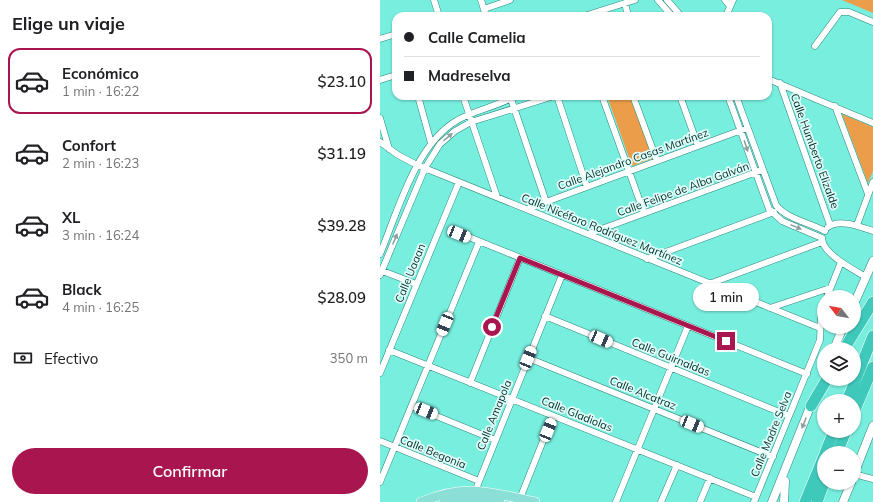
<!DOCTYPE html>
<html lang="es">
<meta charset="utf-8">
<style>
body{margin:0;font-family:Mulish,sans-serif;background:#f6f6f6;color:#202124;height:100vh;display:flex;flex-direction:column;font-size:15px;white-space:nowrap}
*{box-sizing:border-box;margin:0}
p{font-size:13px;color:#757577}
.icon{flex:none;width:22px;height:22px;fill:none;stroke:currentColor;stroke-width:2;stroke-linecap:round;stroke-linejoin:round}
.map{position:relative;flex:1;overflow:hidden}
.sheet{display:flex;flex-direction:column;background:#fff;width:380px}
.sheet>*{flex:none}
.banner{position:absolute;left:12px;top:12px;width:380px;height:88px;border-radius:12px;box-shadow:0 1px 3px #0004;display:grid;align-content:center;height:88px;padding:0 12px;background:#fff}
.needle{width:26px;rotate:301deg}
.controls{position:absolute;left:437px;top:290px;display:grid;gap:8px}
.controls a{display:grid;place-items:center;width:44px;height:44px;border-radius:50%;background:#fff;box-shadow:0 1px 3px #0004;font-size:20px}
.end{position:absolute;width:18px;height:18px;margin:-9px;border:5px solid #a8154f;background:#fff;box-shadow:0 0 0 2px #fff}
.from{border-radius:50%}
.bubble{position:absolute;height:28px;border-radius:14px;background:#fff;box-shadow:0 1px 3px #0004;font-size:13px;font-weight:600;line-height:28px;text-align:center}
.car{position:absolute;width:12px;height:24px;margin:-12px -6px;border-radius:5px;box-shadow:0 0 3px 1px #0007;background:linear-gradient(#fff 24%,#345 0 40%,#fff 0 76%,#345 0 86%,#fff 0)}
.banner b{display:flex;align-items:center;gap:14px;height:38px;font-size:15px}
.banner b+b{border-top:1px solid #e0e0e0}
.banner i{width:10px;height:10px;background:#202124}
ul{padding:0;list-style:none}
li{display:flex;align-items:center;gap:12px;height:66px;margin:0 8px 6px;padding:0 4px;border:2px solid transparent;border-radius:12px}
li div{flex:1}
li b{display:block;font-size:15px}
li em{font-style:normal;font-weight:600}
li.active{border-color:#a8154f}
li>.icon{width:36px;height:36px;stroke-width:1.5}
h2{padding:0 12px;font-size:18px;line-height:48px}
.pay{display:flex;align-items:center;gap:10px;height:44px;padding:0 12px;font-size:15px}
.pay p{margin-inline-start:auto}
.primary-button{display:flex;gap:8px;margin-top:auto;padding:8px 12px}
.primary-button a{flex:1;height:46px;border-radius:24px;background:#a8154f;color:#fff;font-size:16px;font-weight:600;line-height:46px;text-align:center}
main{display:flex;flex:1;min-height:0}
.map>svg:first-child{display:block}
.green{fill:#eb9d4a}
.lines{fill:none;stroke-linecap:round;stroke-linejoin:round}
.street-casing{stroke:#2a887e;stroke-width:7}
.secondary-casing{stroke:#2a887e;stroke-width:9}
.primary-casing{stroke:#fff;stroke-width:10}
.highway-casing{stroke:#fff;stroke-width:12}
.street{stroke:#fff;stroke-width:6}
.secondary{stroke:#fff;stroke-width:8}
.primary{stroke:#8cdfd6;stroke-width:9}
.highway{stroke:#3fc9bb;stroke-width:11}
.oneway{fill:#8fa19f}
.route{stroke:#a8154f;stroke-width:5}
.labels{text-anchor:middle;stroke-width:3.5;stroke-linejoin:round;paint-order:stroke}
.street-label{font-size:11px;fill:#062e2a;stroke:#e0fffa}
</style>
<main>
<section class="sheet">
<h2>Elige un viaje</h2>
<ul>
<li class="active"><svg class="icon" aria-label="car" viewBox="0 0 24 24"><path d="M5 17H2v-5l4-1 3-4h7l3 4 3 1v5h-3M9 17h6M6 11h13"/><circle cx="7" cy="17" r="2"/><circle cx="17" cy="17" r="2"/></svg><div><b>Económico</b><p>1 min · 16:22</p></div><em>$23.10</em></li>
<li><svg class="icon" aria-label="car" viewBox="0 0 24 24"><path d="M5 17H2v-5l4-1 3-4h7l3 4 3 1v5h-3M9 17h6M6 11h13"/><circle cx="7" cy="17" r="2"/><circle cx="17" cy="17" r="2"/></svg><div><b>Confort</b><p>2 min · 16:23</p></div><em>$31.19</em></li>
<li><svg class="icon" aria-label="car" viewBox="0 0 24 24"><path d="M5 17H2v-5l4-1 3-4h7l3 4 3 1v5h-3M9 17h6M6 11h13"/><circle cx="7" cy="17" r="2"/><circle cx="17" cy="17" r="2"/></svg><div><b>XL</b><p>3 min · 16:24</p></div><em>$39.28</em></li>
<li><svg class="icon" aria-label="car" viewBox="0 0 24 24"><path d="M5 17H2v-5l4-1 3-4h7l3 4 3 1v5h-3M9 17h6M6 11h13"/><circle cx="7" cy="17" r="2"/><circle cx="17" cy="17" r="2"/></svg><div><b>Black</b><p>4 min · 16:25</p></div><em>$28.09</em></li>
</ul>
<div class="pay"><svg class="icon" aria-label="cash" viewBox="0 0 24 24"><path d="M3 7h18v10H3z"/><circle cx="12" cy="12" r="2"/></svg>Efectivo<p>350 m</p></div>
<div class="primary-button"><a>Confirmar</a></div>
</section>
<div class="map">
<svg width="493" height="502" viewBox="0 0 493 502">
<rect width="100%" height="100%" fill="#78eedf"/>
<path class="green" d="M 462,0 L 493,0 L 493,13 Z
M 227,96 L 251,96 L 274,158 L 252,166 Z
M 462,114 L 493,127 L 493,171 L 488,183 Z"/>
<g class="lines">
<g class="street-casing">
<path id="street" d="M 54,0 L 59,16
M 101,0 L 106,16
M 278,0 L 292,16
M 287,0 L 301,16
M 345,0 L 350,6
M 245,3 L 248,16
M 104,9 L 130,0
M 204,16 L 255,0
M 346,16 L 353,0
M 0,39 L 16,34
M 435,46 L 460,12 L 469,12 L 493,22
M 388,79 L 493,123
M 0,80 L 16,75
M 400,83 L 450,225
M 38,96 L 51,143
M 83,96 L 117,197
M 130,96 L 166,202
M 177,96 L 207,187
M 222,96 L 264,213
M 253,96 L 277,161
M 300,96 L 318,146
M 348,96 L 389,209 L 402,221 L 442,238
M 356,96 L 396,205 C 405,218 430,223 445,231
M 455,106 L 488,194
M 0,118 L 9,149
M 0,142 L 18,155 L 37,165 L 440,328
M 147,209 L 367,128
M 477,225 L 493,182
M 448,227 C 459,218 481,227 493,231
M 79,233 L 427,374
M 208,234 L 382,170
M 442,239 C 443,254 474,270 486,277
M 0,254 C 18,211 35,146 76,121 C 94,110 117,107 135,96
M 267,259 L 394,212
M 0,270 L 36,284
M 0,275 L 45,168 L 60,144 L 75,131 L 91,122 L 174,96
M 329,284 L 442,242
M 447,297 L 461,262
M 390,308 L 450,288
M 165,316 L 409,416
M 9,350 L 376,497
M 148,358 L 393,457
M 0,373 L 79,182
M 90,383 L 140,258
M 32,406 L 115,440
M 0,441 L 99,481
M 474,474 L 493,479
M 0,482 L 99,242
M 94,494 L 182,275
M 139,501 L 173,416
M 236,502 L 308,326
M 281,502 L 297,465
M 320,502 L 330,478
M 374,502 L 440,340 L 441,316 L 444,304"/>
</g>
<g class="secondary-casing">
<path id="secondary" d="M 474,304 L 493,261
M 454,349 L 463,327
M 474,474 L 493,426
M 392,502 L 432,402
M 404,502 L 405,481
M 463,502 L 471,483"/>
</g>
<g class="primary-casing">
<path id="primary" d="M 41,502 C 86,483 109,492 155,502
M 64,502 C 84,495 100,498 120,502"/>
</g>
<g class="highway-casing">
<path id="highway" d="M 464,349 L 493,302
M 467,401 L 493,336
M 431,406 L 447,379
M 474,412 L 493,367
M 445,453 L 454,431
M 457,453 L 466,431
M 425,502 L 444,456
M 437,502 L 444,483"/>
</g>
<use href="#street" class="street"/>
<use href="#secondary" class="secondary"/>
<use href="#primary" class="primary"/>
<use href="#highway" class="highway"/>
</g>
<defs><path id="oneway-solid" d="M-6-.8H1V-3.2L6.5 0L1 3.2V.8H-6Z"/></defs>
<g class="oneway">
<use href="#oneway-solid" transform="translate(68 137) rotate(-41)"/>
<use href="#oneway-solid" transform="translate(366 146) rotate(72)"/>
<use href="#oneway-solid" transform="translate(416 227) rotate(22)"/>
<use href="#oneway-solid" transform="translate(15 239) rotate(-67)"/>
<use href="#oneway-solid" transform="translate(424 423) rotate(112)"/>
</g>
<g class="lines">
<path class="route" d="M 112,327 L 140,258 L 346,341"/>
</g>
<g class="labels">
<g class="street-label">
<text transform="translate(435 151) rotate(70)" y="4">Calle Humberto Elizalde</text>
<text transform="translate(253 159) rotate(-20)" y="4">Calle Alejandro Casas Martínez</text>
<text transform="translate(303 189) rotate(-20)" y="4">Calle Felipe de Alba Galván</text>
<text transform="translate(222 229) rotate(22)" y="4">Calle Nicéforo Rodríguez Martínez</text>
<text transform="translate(30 273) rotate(-68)" y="4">Calle Uaaan</text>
<text transform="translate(291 357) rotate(22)" y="4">Calle Guirnaldas</text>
<text transform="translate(263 393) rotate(22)" y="4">Calle Alcatraz</text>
<text transform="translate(197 414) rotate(22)" y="4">Calle Gladiolas</text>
<text transform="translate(114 415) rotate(-68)" y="4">Calle Amapola</text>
<text transform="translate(391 434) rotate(-68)" y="4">Calle Madre Selva</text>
<text transform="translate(53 452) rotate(22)" y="4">Calle Begonia</text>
</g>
</g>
</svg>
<div class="controls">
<a><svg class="needle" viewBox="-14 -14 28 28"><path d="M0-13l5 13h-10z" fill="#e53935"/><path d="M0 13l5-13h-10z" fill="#757577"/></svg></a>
<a><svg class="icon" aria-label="layers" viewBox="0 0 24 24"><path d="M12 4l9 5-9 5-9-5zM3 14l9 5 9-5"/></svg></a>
<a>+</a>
<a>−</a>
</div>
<i class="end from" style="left:112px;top:327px"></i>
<i class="end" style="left:346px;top:341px"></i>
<div class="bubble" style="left:313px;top:283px;width:66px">1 min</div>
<i class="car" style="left:79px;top:234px;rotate:112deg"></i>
<i class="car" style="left:65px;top:324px;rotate:202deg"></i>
<i class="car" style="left:221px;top:339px;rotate:113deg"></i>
<i class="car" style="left:148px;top:358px;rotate:22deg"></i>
<i class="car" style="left:46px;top:411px;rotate:112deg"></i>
<i class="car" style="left:312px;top:424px;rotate:112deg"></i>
<i class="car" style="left:168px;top:430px;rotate:22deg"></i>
<div class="banner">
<b><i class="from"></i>Calle Camelia</b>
<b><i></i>Madreselva</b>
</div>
</div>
</main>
